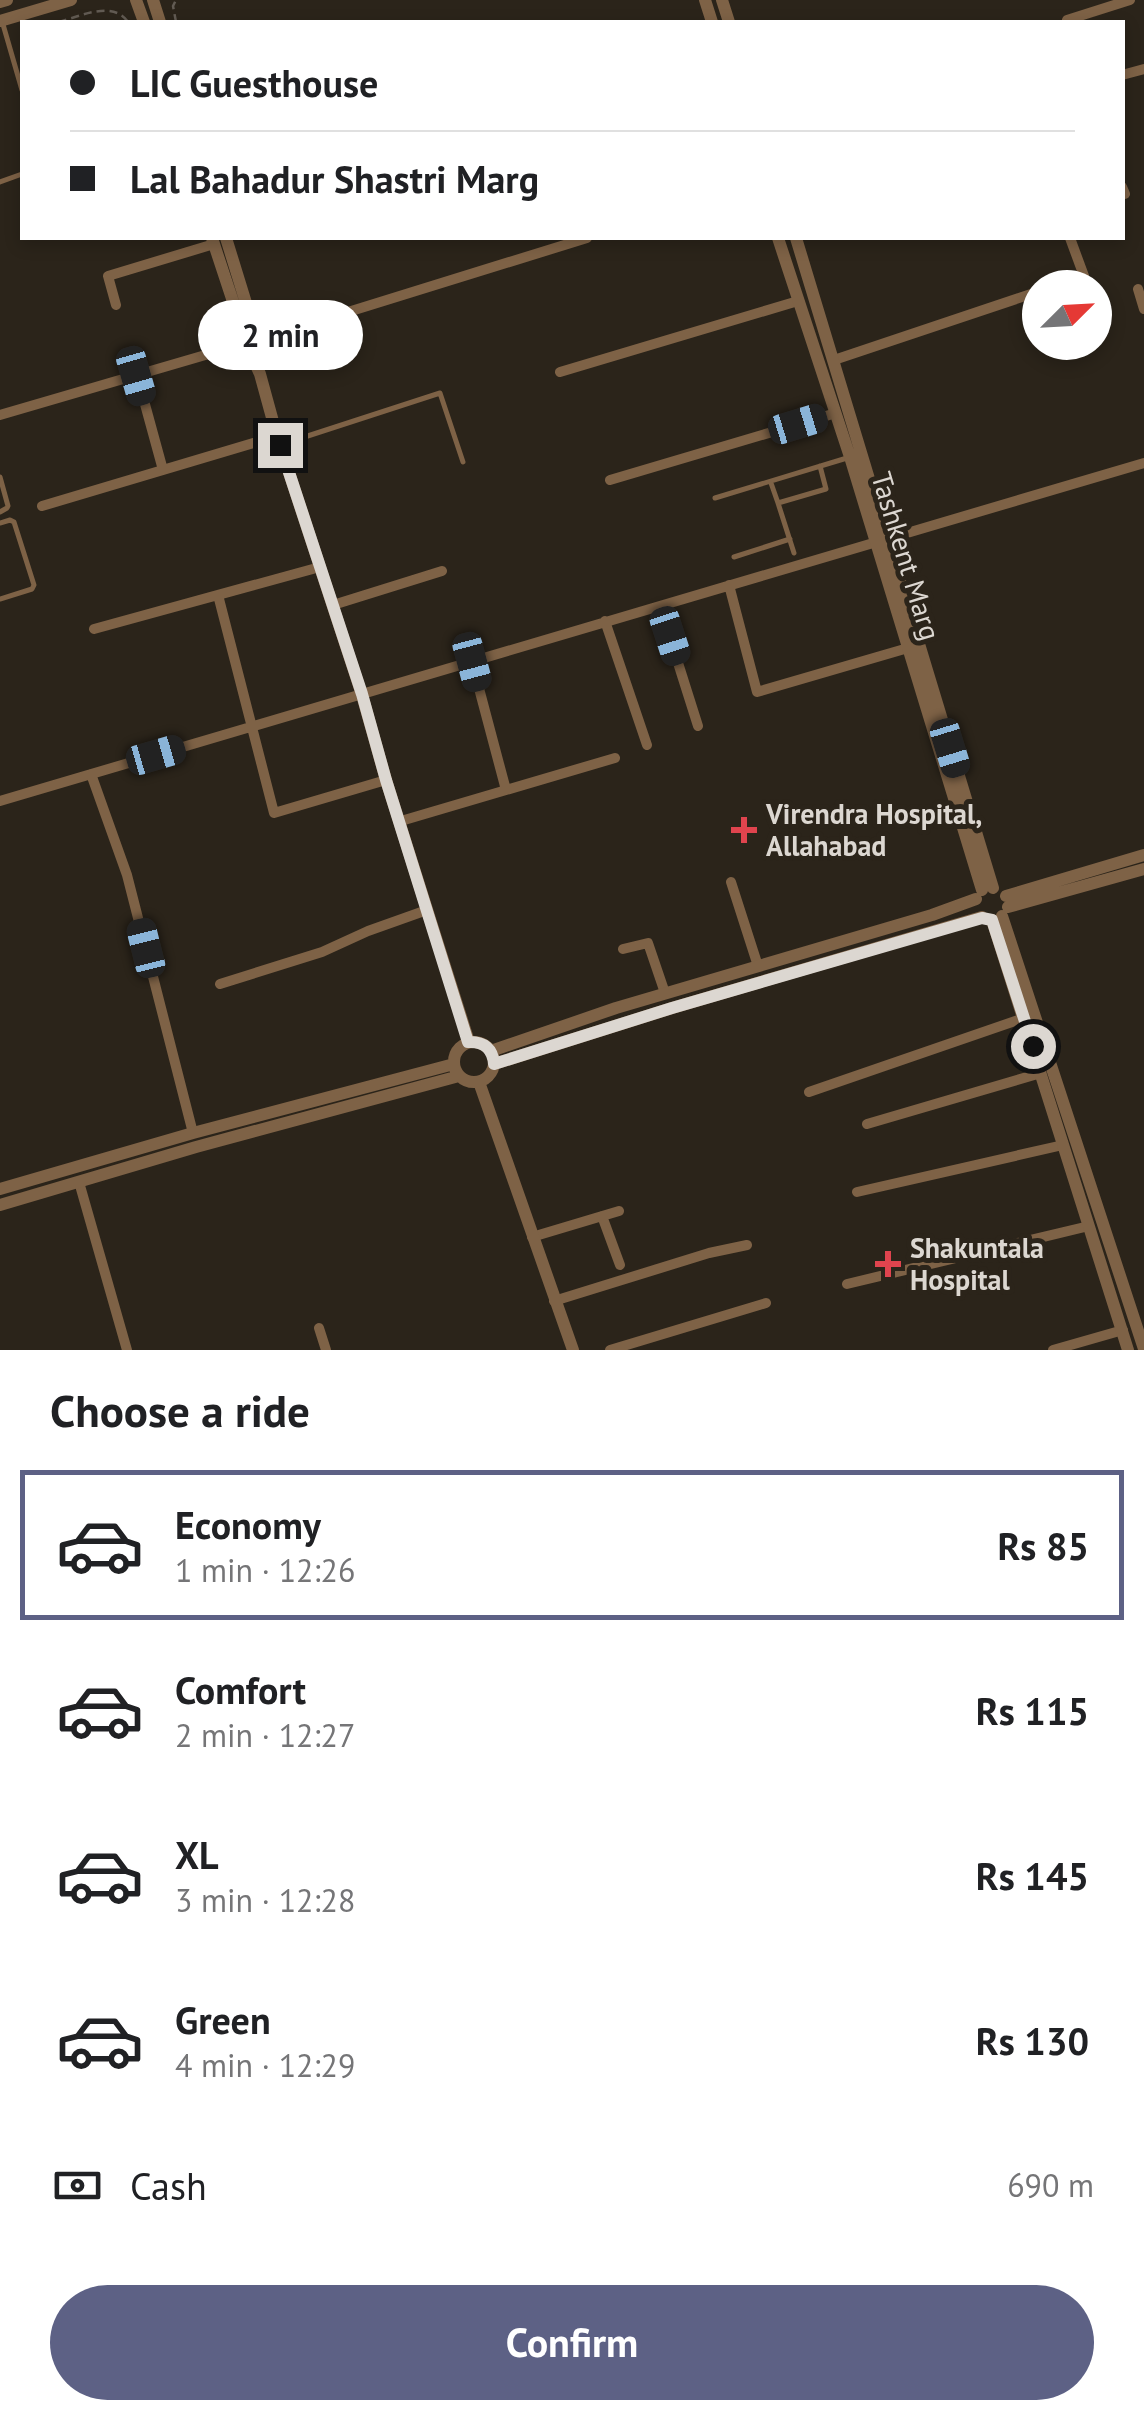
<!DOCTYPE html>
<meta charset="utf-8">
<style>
body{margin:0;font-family:"PT Sans",sans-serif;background:#f6f6f6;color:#202124;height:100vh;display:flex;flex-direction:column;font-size:38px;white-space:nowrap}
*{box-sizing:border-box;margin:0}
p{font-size:32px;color:#757577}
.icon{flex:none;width:55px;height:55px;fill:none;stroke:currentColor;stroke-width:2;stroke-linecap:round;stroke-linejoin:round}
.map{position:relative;height:1350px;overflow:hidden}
.drawer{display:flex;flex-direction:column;background:#fff;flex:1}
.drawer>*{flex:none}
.hud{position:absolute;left:20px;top:20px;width:1105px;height:220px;border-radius:0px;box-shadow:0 5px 15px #0003;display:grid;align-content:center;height:220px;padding:0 50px;background:#fff}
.needle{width:65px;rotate:66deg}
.fabs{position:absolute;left:1022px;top:270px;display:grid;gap:20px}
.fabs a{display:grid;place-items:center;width:90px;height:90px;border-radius:50%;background:#fff;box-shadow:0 5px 15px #0003;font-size:50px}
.end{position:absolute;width:45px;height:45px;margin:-22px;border:12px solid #dcd7d1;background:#111;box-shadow:0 0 0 5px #111}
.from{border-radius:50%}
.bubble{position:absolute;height:70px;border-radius:35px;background:#fff;box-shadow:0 5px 15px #0003;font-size:32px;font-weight:700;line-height:70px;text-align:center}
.car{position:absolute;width:30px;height:60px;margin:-30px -15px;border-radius:12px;box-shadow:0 0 8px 2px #0007;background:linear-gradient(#222 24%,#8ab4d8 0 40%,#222 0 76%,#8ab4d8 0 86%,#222 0)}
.hud b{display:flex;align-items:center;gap:35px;height:95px;font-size:38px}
.hud b+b{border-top:2px solid #e0e0e0}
.hud i{width:25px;height:25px;background:#202124}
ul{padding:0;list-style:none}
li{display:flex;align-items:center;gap:30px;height:150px;margin:0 20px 15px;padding:0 30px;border:5px solid transparent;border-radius:0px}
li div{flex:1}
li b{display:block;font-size:38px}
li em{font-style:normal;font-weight:700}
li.selected{border-color:#5d6185}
li>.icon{width:90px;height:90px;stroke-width:1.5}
h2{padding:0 50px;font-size:45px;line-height:120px}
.pay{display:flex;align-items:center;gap:25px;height:110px;padding:0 50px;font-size:38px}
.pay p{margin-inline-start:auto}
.primary-button{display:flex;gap:20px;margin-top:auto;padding:20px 50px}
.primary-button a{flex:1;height:115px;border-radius:60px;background:#5d6185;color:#fff;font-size:40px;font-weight:700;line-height:115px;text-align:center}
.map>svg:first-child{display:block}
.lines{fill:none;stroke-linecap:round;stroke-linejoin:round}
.path{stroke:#625b53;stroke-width:2.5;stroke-dasharray:8 5;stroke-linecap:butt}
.service{stroke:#7e6246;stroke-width:5}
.minor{stroke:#7e6246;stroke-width:10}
.tertiary{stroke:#7e6246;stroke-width:12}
.route{stroke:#dcd7d1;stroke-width:12}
.health-dot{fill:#e0444e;stroke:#2b241a;stroke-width:4}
.labels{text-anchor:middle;stroke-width:10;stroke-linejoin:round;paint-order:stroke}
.street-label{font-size:28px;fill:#dcd7d1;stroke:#2b241a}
.poi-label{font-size:28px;font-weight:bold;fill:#dcd7d1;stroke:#2b241a;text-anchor:start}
</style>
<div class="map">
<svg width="1144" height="1350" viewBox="0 0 1144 1350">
<rect width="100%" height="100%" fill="#2b241a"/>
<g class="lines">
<path class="path" d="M 59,22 C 81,16 113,0 128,22
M 176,22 L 173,6 L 176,0"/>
<path class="service" d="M 2,21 L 22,90
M 0,182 L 22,174
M 283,444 L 440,393 L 463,462
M 0,477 L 8,506 L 7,508 L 0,512
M 771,483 L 778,503
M 715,498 L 847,458
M 0,523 L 10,520 L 14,522 L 34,585 L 32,589 L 0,599
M 794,553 L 778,503 L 826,489 L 820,466
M 734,557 L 790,539"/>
<path class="minor" d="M 1068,22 L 1067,20 L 1130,0
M 1122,75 L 1144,69
M 1122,187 L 1125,194
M 1050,288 L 1084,276 L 1070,238
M 1138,289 L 1144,309
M 116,305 L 108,276 L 214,244
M 261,339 L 587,238
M 834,360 L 1040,291
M 560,372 L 798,301
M 137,375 L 163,470
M 0,415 L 243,344
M 610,480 L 836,413
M 42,506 L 277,436
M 729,585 L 757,692 L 908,648
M 218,595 L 274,813 L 386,780
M 333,605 L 442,571
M 660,606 L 698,726
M 605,621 L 647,745
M 94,629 L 320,567
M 472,662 L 506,790
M 91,774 L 127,875 L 193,1133
M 0,801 L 1144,463
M 401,821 L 615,758
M 731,882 L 758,966
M 623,949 L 648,943 L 665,993
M 220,984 L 322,952 L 368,931 L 427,910
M 809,1092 L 1024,1018
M 867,1124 L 1041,1073
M 79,1182 L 127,1350
M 857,1192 L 1063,1145
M 602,1216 L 620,1265
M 532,1237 L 619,1211
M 847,1284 L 1089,1226
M 554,1301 L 709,1253 L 747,1245
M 319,1328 L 326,1350
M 610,1350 L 766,1303
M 1053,1350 L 1123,1330"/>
<path class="tertiary" d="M 136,0 L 144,22
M 153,0 L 160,22
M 705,0 L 712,22
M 722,0 L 729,22
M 0,2 L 7,0
M 0,21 L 71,0
M 212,238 L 244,335
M 226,238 L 255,332
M 778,238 L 850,457 L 982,890
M 796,238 L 993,888
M242 341a10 10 0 1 1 20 0a10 10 0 1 1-20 0Z
M 249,350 L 260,374 L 277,436 L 362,695 L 386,780 L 469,1042
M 1006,896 L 1144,855
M 1008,907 L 1144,869
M 1002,916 L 1144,1349
M 992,920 L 1128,1350
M454 1062a20 20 0 1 1 40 0a20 20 0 1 1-40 0Z
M 491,1051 L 616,1008 L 932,915 L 976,899
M 494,1064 L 672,1008 L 982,917
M 479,1082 L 573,1350
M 0,1189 L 193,1133 L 454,1064
M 0,1205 L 196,1147 L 459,1076"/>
</g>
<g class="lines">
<path class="route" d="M 280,445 L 362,694 L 386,780 L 468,1042 C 484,1041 493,1049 494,1064 L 672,1008 L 982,918 L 992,920 L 1033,1046"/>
</g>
<g class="health-dot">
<path d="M739 815h10v10h10v10h-10v10h-10v-10h-10v-10h10z"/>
<path d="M883 1249h10v10h10v10h-10v10h-10v-10h-10v-10h10z"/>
</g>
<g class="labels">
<g class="street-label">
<text transform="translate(906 556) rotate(73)" y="10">Tashkent Marg</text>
</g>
<g class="poi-label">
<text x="766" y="824">Virendra Hospital,<tspan x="766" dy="32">Allahabad</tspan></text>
<text x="910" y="1258">Shakuntala<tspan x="910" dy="32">Hospital</tspan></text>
</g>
</g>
</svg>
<div class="fabs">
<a><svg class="needle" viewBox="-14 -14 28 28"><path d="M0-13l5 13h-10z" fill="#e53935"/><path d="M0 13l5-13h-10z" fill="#757577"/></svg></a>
</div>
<i class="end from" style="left:1033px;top:1046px"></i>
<i class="end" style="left:280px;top:445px"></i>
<div class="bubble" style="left:198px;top:300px;width:165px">2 min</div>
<i class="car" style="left:136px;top:376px;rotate:164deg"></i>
<i class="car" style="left:798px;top:424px;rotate:73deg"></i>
<i class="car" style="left:670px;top:636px;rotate:162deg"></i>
<i class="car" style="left:472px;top:662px;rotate:165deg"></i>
<i class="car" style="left:950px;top:748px;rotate:163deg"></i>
<i class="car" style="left:156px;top:755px;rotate:74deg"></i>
<i class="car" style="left:146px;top:948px;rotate:346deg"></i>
<div class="hud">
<b><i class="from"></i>LIC Guesthouse</b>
<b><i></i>Lal Bahadur Shastri Marg</b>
</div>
</div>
<section class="drawer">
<h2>Choose a ride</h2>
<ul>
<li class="selected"><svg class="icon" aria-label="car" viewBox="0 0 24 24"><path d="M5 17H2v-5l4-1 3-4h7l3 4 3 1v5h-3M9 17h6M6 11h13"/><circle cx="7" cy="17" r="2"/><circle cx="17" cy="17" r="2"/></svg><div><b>Economy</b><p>1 min · 12:26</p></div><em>Rs 85</em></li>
<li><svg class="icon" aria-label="car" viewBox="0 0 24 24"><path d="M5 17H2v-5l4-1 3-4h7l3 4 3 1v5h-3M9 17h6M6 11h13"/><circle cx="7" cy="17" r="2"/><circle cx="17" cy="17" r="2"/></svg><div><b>Comfort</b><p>2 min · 12:27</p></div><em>Rs 115</em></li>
<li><svg class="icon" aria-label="car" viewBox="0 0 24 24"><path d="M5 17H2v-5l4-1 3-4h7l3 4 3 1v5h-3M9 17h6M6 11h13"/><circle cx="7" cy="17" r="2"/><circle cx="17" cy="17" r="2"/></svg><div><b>XL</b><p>3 min · 12:28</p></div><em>Rs 145</em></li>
<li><svg class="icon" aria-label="car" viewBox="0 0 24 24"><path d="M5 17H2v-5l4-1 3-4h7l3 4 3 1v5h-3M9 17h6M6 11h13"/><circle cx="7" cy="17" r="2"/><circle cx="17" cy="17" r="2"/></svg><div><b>Green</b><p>4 min · 12:29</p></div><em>Rs 130</em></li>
</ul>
<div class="pay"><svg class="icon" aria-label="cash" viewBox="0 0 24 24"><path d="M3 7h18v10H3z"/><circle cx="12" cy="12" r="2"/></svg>Cash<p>690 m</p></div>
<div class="primary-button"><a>Confirm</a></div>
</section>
